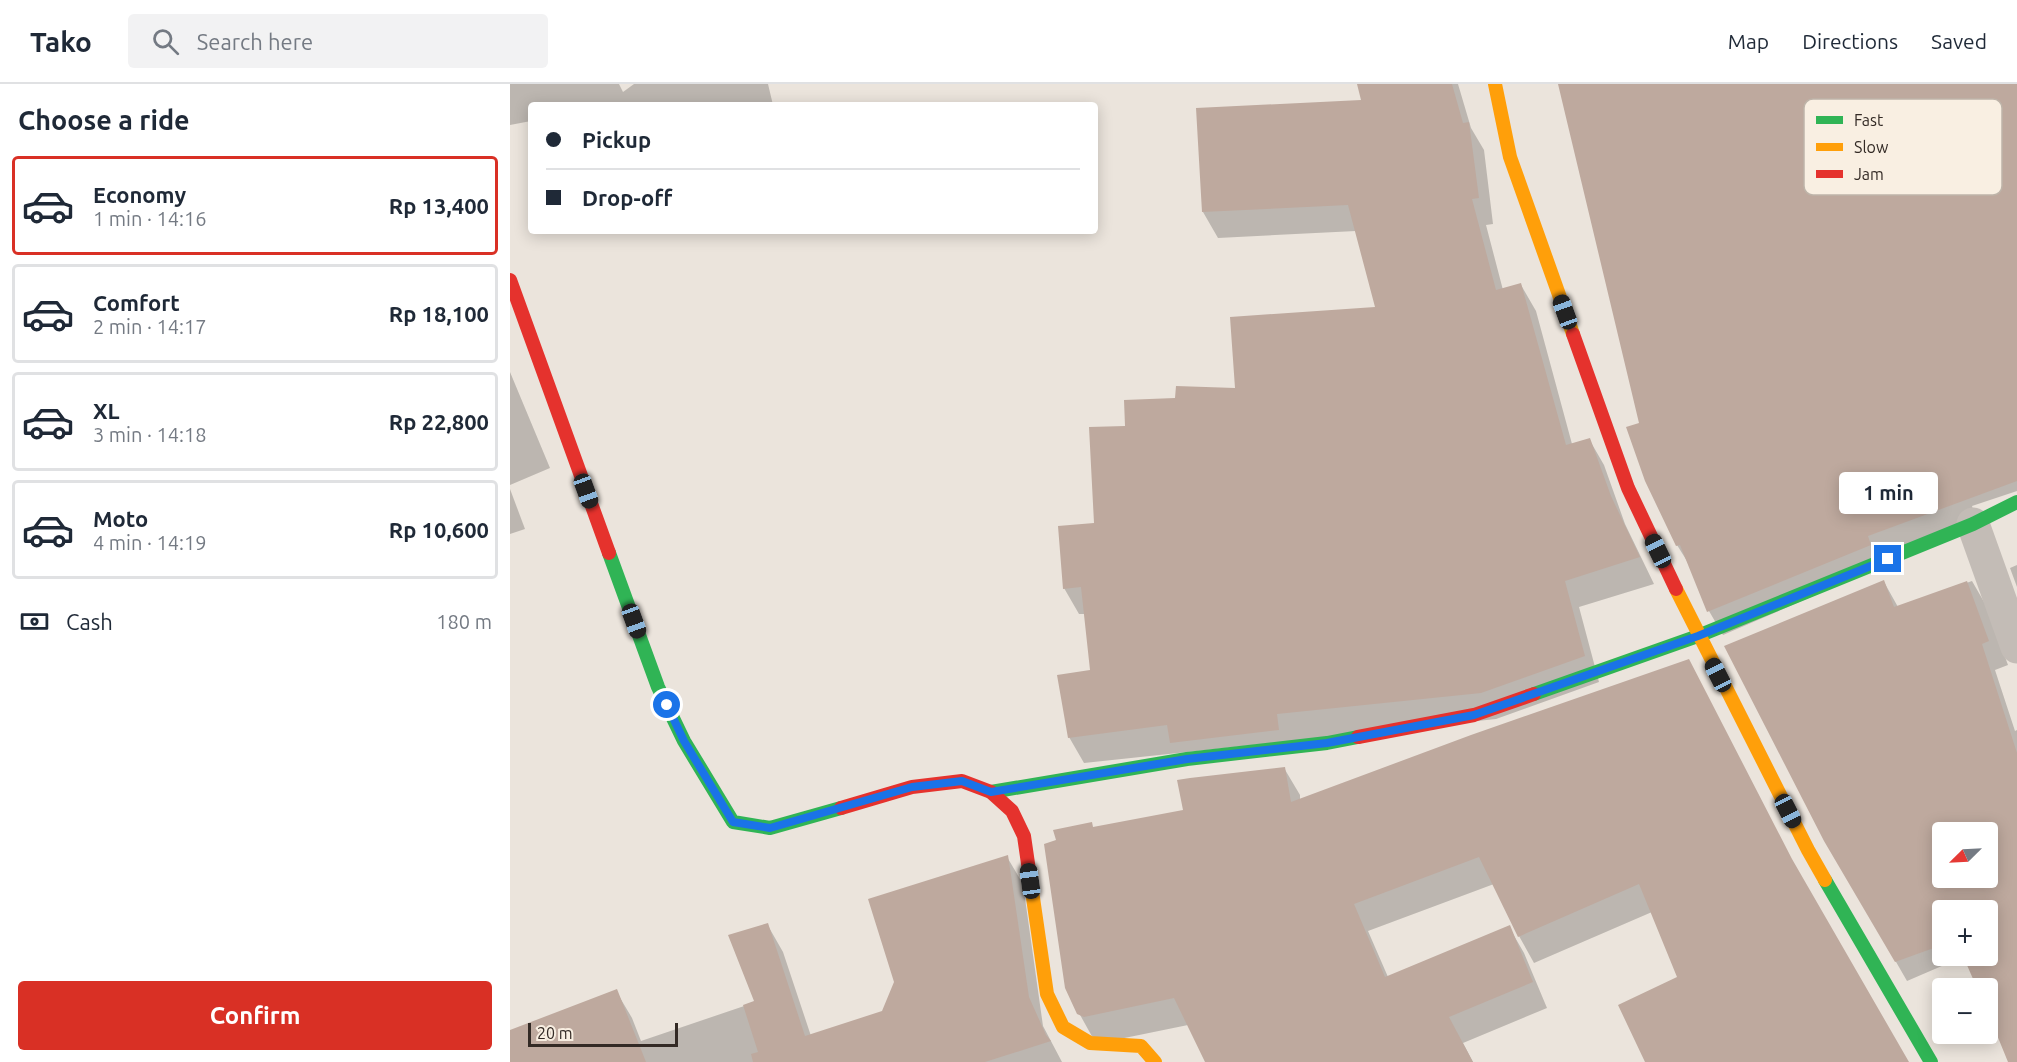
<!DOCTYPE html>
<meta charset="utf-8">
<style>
body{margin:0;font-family:Ubuntu,sans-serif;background:#f2f2f3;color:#1f2937;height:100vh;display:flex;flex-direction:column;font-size:22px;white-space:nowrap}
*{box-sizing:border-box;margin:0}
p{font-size:20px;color:#747a83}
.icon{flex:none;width:33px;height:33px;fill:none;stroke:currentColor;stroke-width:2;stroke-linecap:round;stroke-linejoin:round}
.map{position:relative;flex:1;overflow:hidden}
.side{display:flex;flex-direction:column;background:#fff;width:510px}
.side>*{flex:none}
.hud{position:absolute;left:18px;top:18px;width:570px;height:132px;border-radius:6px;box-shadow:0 3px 15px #0003;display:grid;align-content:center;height:132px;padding:0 18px;background:#fff}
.needle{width:39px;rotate:246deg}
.buttons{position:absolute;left:1422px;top:738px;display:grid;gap:12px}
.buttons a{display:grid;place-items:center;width:66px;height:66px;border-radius:6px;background:#fff;box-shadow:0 3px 15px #0003;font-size:30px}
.scale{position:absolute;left:18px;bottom:15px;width:150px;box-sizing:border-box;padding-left:6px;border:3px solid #332a25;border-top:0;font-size:16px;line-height:21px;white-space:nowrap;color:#332a25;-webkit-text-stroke:4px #f9efe2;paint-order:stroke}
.end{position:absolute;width:27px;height:27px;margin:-14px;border:8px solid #1a73e8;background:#fff;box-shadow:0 0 0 3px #fff}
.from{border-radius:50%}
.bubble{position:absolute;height:42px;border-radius:6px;background:#fff;box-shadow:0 3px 15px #0003;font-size:20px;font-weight:700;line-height:42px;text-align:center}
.car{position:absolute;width:18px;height:36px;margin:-18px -9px;border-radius:8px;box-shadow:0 0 4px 2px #0007;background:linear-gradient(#222 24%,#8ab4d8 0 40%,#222 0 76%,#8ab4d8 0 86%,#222 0)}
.hud b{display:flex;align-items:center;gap:21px;height:57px;font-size:22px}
.hud b+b{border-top:2px solid #e0e1e3}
.hud i{width:15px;height:15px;background:#1f2937}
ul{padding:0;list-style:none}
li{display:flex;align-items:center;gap:18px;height:99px;margin:0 12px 9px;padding:0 6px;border:3px solid #e0e1e3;border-radius:6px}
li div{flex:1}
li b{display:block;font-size:22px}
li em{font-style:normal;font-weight:700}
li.on{border-color:#d93025}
li>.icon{width:54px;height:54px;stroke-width:1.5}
h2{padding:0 18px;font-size:27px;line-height:72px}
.pay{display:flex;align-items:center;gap:15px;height:66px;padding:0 18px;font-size:22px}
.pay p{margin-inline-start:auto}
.primary-button{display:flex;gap:12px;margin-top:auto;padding:12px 18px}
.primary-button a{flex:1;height:69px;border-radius:6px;background:#d93025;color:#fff;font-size:24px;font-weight:700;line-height:69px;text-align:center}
header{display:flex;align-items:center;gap:36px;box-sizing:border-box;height:84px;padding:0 30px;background:#fff;border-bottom:2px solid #e0e1e3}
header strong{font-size:28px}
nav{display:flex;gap:33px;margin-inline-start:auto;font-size:21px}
.search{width:420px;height:54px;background:#f2f2f3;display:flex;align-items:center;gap:15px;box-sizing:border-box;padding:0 21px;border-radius:6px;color:#747a83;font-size:22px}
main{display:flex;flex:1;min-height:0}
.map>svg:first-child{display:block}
.shadow{fill:#0003;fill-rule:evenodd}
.building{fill:#bea99e;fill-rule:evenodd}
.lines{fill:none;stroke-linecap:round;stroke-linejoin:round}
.street{stroke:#c3bcb6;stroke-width:33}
.fast{stroke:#30b455;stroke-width:14}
.slow{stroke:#ff9f0a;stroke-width:14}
.jam{stroke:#e5322d;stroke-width:14}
.route{stroke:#1a73e8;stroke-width:8}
.key{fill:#f9efe2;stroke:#beb4a9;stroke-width:1.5}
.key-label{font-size:16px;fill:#332a25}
</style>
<header>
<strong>Tako</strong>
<div class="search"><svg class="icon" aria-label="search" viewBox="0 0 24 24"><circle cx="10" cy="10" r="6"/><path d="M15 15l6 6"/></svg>Search here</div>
<nav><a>Map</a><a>Directions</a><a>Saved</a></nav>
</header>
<main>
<section class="side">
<h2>Choose a ride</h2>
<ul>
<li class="on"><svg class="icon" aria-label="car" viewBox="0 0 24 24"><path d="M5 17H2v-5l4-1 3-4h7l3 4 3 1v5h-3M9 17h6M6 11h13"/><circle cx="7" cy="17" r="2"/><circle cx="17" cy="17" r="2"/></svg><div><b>Economy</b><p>1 min · 14:16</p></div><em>Rp 13,400</em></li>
<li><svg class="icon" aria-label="car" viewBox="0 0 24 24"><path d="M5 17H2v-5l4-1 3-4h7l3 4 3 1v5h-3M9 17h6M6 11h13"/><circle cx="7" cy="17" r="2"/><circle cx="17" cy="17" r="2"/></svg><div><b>Comfort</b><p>2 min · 14:17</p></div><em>Rp 18,100</em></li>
<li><svg class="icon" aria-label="car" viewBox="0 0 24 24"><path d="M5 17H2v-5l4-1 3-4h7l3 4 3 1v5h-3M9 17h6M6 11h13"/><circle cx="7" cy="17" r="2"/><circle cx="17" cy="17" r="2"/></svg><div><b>XL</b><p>3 min · 14:18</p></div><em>Rp 22,800</em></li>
<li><svg class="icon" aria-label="car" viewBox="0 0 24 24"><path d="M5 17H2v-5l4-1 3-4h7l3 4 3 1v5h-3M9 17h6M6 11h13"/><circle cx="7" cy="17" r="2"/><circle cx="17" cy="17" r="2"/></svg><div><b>Moto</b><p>4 min · 14:19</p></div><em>Rp 10,600</em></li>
</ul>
<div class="pay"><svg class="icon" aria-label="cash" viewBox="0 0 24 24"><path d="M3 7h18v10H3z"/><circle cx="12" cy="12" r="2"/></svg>Cash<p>180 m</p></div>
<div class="primary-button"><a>Confirm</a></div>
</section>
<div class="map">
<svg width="1507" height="978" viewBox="0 0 1507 978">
<rect width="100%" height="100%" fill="#ebe4dc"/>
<path class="shadow" d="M 0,0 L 109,0 L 113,8 L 124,0 L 258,0 L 263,21 L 21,21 L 21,37 L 0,41 Z
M 848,0 L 948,0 L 961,44 L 974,66 L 983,140 L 976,141 L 993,206 L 1011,201 L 1026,227 L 1062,360 L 1079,355 L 1094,381 L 1115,440 L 1144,500 L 1069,523 L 1089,598 L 986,635 L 574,679 L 559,653 L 582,587 L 576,530 L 569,530 L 554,504 L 585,441 L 667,316 L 726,306 L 867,225 L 846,147 L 708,154 L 693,128 L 853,17 Z
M 1050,0 L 1507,0 L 1507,407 L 1462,422 L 1468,441 L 1213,551 L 1199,527 L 1182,485 L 1167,461 L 1131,341 Z
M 0,288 L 40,384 L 0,401 Z
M 0,405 L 15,445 L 0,450 Z
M 1507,481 L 1507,503 L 1500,484 Z
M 1462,497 L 1477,523 L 1498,581 L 1485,586 L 1505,647 L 1507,646 L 1507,978 L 1501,978 L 1478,923 L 1478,904 L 1469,904 L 1455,872 L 1397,897 L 1316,756 L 1374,498 L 1388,523 ZM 1432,748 L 1478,748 L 1478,794 L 1432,794 ZM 1432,826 L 1478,826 L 1478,872 L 1432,872 Z
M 774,684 L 790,711 L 790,716 L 1296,803 L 1398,978 L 1137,978 L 1169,894 L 1142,828 L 1024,879 L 1009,852 L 984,800 L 858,847 L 878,893 L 999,843 L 1014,869 L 1037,924 L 953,959 L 963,978 L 696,978 L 678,941 L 590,959 L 584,956 L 569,929 L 584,744 L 674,727 Z
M 497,773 L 513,800 L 533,942 L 552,978 L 0,978 L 0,948 L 106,907 L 122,934 L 131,957 L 246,918 L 257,840 L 273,868 L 301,952 L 373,929 Z"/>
<path class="building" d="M 847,0 L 942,0 L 953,39 L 959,38 L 969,114 L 962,115 L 986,206 L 1011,199 L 1056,361 L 1080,354 L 1101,412 L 1130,473 L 1055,497 L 1075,572 L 971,609 L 767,630 L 769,646 L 660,659 L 657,641 L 558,654 L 547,591 L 580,586 L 571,503 L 553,505 L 548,442 L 584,439 L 579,343 L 615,342 L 614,316 L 665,314 L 666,302 L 725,304 L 720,233 L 865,223 L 838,121 L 692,128 L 686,24 L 851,16 Z
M 1048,0 L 1507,0 L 1507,397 L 1358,452 L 1361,461 L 1197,528 L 1170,461 L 1166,462 L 1135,397 L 1116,343 L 1129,339 Z
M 1374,496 L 1384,523 L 1457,497 L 1479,557 L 1472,560 L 1507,669 L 1507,978 L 1498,978 L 1478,929 L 1478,904 L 1467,904 L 1453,872 L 1478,872 L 1478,826 L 1432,826 L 1432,861 L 1385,878 L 1314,757 L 1214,562 ZM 1432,748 L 1478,748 L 1478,794 L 1432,794 Z
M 1179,575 L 1282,775 L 1399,978 L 1135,978 L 1108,921 L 1167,893 L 1129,800 L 1008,853 L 969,773 L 844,820 L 875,893 L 1000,841 L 1023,898 L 939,933 L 963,978 L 695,978 L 664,914 L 574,933 L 567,930 L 555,904 L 534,760 L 546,756 L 543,746 L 582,738 L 583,743 L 673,726 L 667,696 L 680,694 L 775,683 L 781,718 L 961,651 Z
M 498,771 L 519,913 L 536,951 L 541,957 L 475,978 L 243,978 L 241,970 L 248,968 L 233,921 L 244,917 L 218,851 L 258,839 L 295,952 L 372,927 L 384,898 L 358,815 Z
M 107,905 L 136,978 L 0,978 L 0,946 Z"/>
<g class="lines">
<path class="street" d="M 1463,440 L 1507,563"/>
<path class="fast" d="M 99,469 L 148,603 L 174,657 L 223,738 L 260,744 L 331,724
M 1024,610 L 1188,552 L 1463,440 L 1507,418
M 481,708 L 677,675 L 817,659 L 848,653
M 1315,796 L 1421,978"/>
<path class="slow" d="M 985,0 L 1000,73 L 1063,250
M 1166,505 L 1298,766 L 1315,796
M 522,807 L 537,910 L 553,943 L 580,959 L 631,962 L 645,978"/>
<path class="jam" d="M 0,196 L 99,469
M 1063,250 L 1118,404 L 1166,505
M 848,653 L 964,631 L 1024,610
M 331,724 L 402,703 L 452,697 L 481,708 L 502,727 L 514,752 L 522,807"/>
</g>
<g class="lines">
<path class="route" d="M 157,621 L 174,657 L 223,738 L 260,744 L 402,703 L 452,697 L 481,708 L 677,675 L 817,659 L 964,631 L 1188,552 L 1378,475"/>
</g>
<rect x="1294" y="15" width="198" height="96" rx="9" class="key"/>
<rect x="1306" y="32" width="27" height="8" fill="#30b455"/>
<rect x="1306" y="59" width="27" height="8" fill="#ff9f0a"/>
<rect x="1306" y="86" width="27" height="8" fill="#e5322d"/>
<g class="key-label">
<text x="1344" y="42">Fast</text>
<text x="1344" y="69">Slow</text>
<text x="1344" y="96">Jam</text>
</g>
</svg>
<div class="buttons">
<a><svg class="needle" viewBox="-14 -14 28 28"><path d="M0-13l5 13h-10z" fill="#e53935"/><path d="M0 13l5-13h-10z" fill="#747a83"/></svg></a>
<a>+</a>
<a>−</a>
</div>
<div class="scale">20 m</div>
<i class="end from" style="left:157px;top:621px"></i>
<i class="end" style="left:1378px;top:475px"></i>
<div class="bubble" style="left:1329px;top:388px;width:99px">1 min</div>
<i class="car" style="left:1055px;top:228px;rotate:340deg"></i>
<i class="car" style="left:76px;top:407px;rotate:160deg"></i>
<i class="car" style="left:1148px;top:467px;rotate:334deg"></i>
<i class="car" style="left:124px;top:537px;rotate:160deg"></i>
<i class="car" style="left:1208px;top:591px;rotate:333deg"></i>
<i class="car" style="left:1278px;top:727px;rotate:153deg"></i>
<i class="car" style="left:520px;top:797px;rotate:352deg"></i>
<div class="hud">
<b><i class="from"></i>Pickup</b>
<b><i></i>Drop-off</b>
</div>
</div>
</main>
